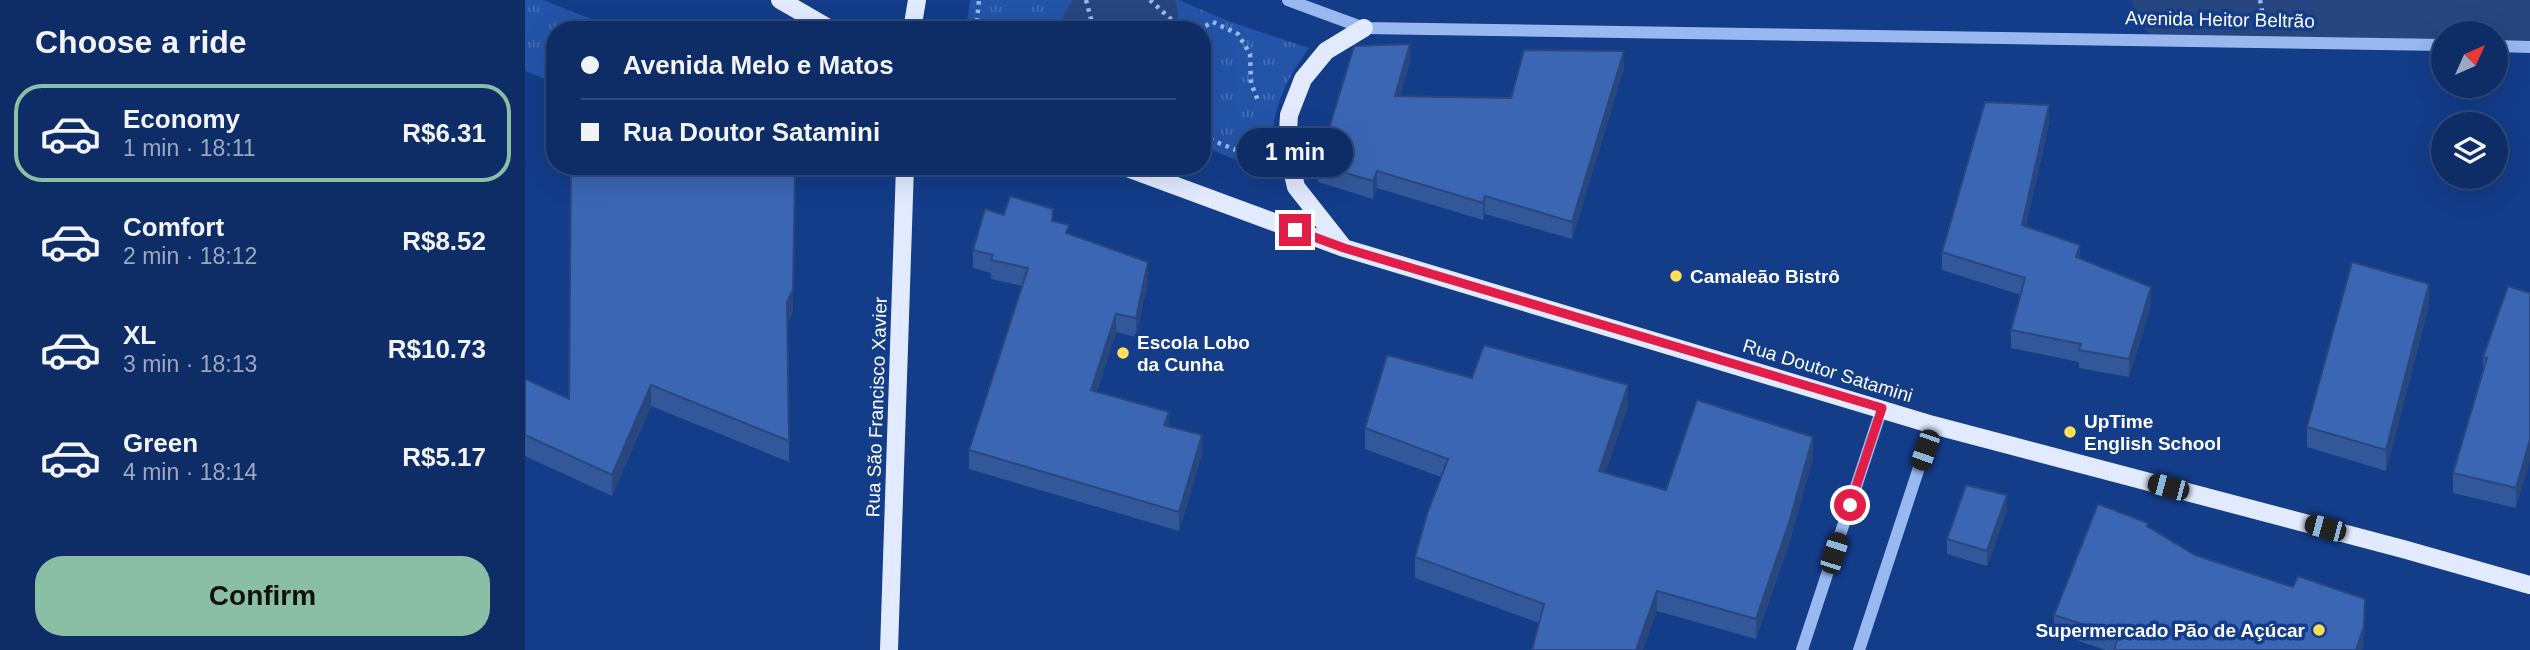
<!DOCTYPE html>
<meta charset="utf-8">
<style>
body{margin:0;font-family:Arial,sans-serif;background:#1c3970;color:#f1f3f6;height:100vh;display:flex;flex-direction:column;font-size:26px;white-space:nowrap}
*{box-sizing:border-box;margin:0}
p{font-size:23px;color:#9ba8c0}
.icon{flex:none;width:38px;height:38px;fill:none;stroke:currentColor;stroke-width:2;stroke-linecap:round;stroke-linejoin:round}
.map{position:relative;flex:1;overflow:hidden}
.sheet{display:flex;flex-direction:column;background:#0e2d67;width:525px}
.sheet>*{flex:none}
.hud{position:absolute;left:21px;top:21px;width:665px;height:154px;border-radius:28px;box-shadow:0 7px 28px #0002,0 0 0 2px #2e497b;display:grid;align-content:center;height:154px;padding:0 35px;background:#0e2d67}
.needle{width:46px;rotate:45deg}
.buttons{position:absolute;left:1906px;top:21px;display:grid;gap:14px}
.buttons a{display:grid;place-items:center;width:77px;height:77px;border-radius:50%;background:#0e2d67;box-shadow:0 7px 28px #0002,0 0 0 2px #2e497b;font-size:35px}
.end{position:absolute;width:32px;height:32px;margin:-16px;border:9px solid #e11d48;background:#fff;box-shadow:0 0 0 4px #fff}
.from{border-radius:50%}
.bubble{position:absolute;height:49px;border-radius:24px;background:#0e2d67;box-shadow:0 7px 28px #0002,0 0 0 2px #2e497b;font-size:23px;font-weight:700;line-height:49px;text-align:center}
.car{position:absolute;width:21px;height:42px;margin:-21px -10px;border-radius:9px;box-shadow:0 0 5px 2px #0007;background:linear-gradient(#222 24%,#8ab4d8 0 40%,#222 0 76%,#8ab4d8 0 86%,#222 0)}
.hud b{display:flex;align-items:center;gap:24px;height:66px;font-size:26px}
.hud b+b{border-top:2px solid #2e497b}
.hud i{width:18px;height:18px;background:#f1f3f6}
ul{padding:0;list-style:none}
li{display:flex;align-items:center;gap:21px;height:98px;margin:0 14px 10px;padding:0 21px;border:4px solid transparent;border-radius:28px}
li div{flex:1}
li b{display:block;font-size:26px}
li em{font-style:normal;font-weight:700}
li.on{border-color:#8abfa5}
li>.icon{width:63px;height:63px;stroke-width:1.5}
h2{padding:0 35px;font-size:32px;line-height:84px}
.button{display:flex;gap:14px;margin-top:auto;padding:14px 35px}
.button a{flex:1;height:80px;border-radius:28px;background:#8abfa5;color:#111;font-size:28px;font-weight:700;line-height:80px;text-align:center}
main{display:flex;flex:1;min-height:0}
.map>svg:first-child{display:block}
.park{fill:url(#park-tufts)}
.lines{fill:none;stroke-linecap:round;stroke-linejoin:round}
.river{stroke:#27467f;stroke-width:82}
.path{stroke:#99b8f0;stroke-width:4.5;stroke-dasharray:3.5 5;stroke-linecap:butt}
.minor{stroke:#99b8f0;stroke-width:12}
.major{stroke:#e2eaff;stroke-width:18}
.wall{fill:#33589a}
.shaded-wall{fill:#29477d}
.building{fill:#3b66b3;stroke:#29477d;stroke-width:2}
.route{stroke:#e11d48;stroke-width:9}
.poi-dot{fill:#ffde58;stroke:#133c89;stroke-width:2.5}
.labels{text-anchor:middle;stroke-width:7;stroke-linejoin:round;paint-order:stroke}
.street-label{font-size:19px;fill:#fff;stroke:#133c89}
.poi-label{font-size:19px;font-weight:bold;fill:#fff;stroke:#133c89;text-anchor:start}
</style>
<main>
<section class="sheet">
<h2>Choose a ride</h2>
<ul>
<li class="on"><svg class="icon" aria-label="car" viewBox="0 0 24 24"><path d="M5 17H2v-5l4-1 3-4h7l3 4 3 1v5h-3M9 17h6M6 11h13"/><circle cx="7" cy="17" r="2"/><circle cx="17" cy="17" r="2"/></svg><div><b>Economy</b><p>1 min · 18:11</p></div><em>R$6.31</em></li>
<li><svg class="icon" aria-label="car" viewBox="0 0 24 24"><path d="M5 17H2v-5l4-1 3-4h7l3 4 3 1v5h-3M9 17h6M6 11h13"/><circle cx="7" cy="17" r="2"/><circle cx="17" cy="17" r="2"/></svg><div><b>Comfort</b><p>2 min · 18:12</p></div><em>R$8.52</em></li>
<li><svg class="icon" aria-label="car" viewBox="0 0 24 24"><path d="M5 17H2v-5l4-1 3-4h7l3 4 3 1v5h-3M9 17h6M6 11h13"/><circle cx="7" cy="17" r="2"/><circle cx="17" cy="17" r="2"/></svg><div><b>XL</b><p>3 min · 18:13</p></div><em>R$10.73</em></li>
<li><svg class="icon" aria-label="car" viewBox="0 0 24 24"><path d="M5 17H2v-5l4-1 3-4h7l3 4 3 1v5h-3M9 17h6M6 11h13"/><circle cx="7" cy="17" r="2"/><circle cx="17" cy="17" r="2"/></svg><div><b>Green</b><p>4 min · 18:14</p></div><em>R$5.17</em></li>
</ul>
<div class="button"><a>Confirm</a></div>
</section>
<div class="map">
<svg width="2005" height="650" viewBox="0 0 2005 650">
<defs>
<pattern id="park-tufts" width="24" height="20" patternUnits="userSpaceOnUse" patternTransform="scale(1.75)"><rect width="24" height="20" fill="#2454a8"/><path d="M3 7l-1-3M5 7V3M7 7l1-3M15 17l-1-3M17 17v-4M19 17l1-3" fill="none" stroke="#456eb5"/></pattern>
</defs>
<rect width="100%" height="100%" fill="#133c89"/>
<path class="park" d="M 0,0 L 18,0 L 94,30 L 30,30 L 30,83 L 0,71 Z
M 445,0 L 584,0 L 570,5 L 579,30 L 441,30 Z
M 606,0 L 654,0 L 703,21 L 784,48 C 753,91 739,126 755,178 L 677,146 L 677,30 L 617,30 Z"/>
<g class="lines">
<path class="river" d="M 1648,0 L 2005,5
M 578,28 L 612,15"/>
<path class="path" d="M 561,0 L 569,30
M 625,0 L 649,22 L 650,30
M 1735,0 L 1737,11
M 451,30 L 454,0
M 673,30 L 688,22 L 713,34 L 725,54 L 726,83 L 734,103
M 677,136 L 728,157 L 731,155"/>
<path class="minor" d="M 763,0 L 839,28 L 1918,45
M 1970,46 L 2005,47
M 1277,650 L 1357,408
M 1334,650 L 1408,425"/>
<path class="major" d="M 255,0 L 307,30
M 387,30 L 392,0
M 597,166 L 819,248 L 1408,425 L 1878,549 L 2005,585
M 819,248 L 771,187 L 762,148 L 764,115 L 778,79 L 801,51 L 839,28
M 364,650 L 380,166"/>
</g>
<path class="wall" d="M 885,61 L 875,96 L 986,98 L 1099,68 L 1047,239 L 960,214 L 958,220 L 852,188 L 848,199 L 793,182 L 793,165 Z
M 1524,123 L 1501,226 L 1555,259 L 1626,305 L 1604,377 L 1554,368 L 1554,362 L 1486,348 L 1486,330 L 1496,295 L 1417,270 L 1417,252 Z
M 528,221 L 544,234 L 623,280 L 611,337 L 591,332 L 572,391 L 644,426 L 677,454 L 654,531 L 444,469 L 444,450 L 498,286 L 466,279 L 466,273 L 448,268 L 448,250 Z
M 2005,293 L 1991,508 L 1928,493 L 1928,473 L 1958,369 L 1958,357 Z
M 1904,305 L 1861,471 L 1782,447 L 1782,427 Z
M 268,311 L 263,322 L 264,462 L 126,406 L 87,496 L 0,456 L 0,379 L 44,399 Z
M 947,378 L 1103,406 L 1080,473 L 1141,490 L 1288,458 L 1264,544 L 1231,639 L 1132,611 L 1014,623 L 890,578 L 890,557 L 916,477 L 840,449 L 840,428 Z
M 1482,510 L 1462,566 L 1422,554 L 1422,539 Z
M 1623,526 L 1670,555 L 1839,644 L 1837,650 L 1581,650 L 1529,633 L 1529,615 Z"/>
<path class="shaded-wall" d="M 885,44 L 885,61 L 870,113 L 870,96 Z
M 1099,51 L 1099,68 L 1047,239 L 1047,222 Z
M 1524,105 L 1524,123 L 1497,243 L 1497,225 Z
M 852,171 L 852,188 L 848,199 L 848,181 Z
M 270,193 L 268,311 L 262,323 L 262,302 Z
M 960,196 L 960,214 L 958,220 L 958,203 Z
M 1555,245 L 1555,263 L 1551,257 Z
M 623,262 L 623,280 L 611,337 L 611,318 Z
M 1904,284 L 1904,305 L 1861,471 L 1861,450 Z
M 1626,287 L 1626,305 L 1604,377 L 1604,359 Z
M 591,314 L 591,332 L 566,409 L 566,390 Z
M 126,385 L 126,406 L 87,496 L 87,475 Z
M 1103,385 L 1103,406 L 1074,492 L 1074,471 Z
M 644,412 L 644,430 L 639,425 Z
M 677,435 L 677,454 L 654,531 L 654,512 Z
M 1288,437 L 1288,458 L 1264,544 L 1231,639 L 1231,619 Z
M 2005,440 L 2005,461 L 1991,508 L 1991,488 Z
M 1482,495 L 1482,510 L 1462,566 L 1462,551 Z
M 1132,591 L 1132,611 L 1118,650 L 1111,650 Z
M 1840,599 L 1839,644 L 1837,650 L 1831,650 Z"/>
<path class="building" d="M 885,44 L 870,96 L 986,98 L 999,50 L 1099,51 L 1047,222 L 960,196 L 958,203 L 852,171 L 848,181 L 793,165 L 829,46 Z
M 1460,102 L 1524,105 L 1497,225 L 1555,245 L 1551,257 L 1626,287 L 1604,359 L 1554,350 L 1556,344 L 1486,330 L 1500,278 L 1417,252 Z
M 46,166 L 257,166 L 270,172 L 268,290 L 262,302 L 264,441 L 126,385 L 87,475 L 0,435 L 0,379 L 44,399 Z
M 485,196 L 528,209 L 527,221 L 544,225 L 541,233 L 623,262 L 611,318 L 591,314 L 566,390 L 644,412 L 639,425 L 677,435 L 654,512 L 444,450 L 503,268 L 466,260 L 468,255 L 448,250 L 460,209 L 479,215 Z
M 1827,262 L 1904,284 L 1861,450 L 1782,427 Z
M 1983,286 L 2005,293 L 2005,440 L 1991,488 L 1928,473 L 1962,358 L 1958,357 Z
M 959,345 L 1103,385 L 1074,471 L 1141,490 L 1172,400 L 1288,437 L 1264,523 L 1231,619 L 1132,591 L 1111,650 L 1007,650 L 1019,604 L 890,557 L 902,514 L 923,459 L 840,428 L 862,355 L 947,378 Z
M 1441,485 L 1482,495 L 1462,551 L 1422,539 Z
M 1573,504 L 1623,523 L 1622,526 L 1670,555 L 1768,587 L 1773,576 L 1840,599 L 1839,626 L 1831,650 L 1589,650 L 1593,636 L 1529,615 Z"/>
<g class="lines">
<path class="route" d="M 770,230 L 819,248 L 1357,408 L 1325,505"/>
</g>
<g class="poi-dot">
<circle cx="1151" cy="276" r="7"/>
<circle cx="598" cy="353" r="7"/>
<circle cx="1545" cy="432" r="7"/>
<circle cx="1794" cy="630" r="7"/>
</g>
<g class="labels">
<g class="street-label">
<text transform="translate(1695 19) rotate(1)" y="7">Avenida Heitor Beltrão</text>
<text transform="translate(1303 370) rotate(17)" y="7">Rua Doutor Satamini</text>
<text transform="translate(351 407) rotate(-88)" y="7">Rua São Francisco Xavier</text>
</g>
<g class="poi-label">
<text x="1165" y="283">Camaleão Bistrô</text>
<text x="612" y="349">Escola Lobo<tspan x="612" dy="22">da Cunha</tspan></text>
<text x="1559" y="428">UpTime<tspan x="1559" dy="22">English School</tspan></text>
<text x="1780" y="637" text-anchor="end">Supermercado Pão de Açúcar</text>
</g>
</g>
</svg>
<div class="buttons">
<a><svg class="needle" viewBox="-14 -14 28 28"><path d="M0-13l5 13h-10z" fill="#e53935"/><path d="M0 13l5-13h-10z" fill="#9ba8c0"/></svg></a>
<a><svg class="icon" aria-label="layers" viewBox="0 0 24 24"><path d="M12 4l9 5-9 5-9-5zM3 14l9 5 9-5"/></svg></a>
</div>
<i class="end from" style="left:1325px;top:505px"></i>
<i class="end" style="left:770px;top:230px"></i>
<div class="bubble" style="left:712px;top:128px;width:116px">1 min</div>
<i class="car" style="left:1400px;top:450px;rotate:199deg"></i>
<i class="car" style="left:1643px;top:487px;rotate:285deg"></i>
<i class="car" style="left:1800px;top:528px;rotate:285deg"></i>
<i class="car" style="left:1309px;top:553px;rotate:18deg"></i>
<div class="hud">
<b><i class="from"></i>Avenida Melo e Matos</b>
<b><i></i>Rua Doutor Satamini</b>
</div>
</div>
</main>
